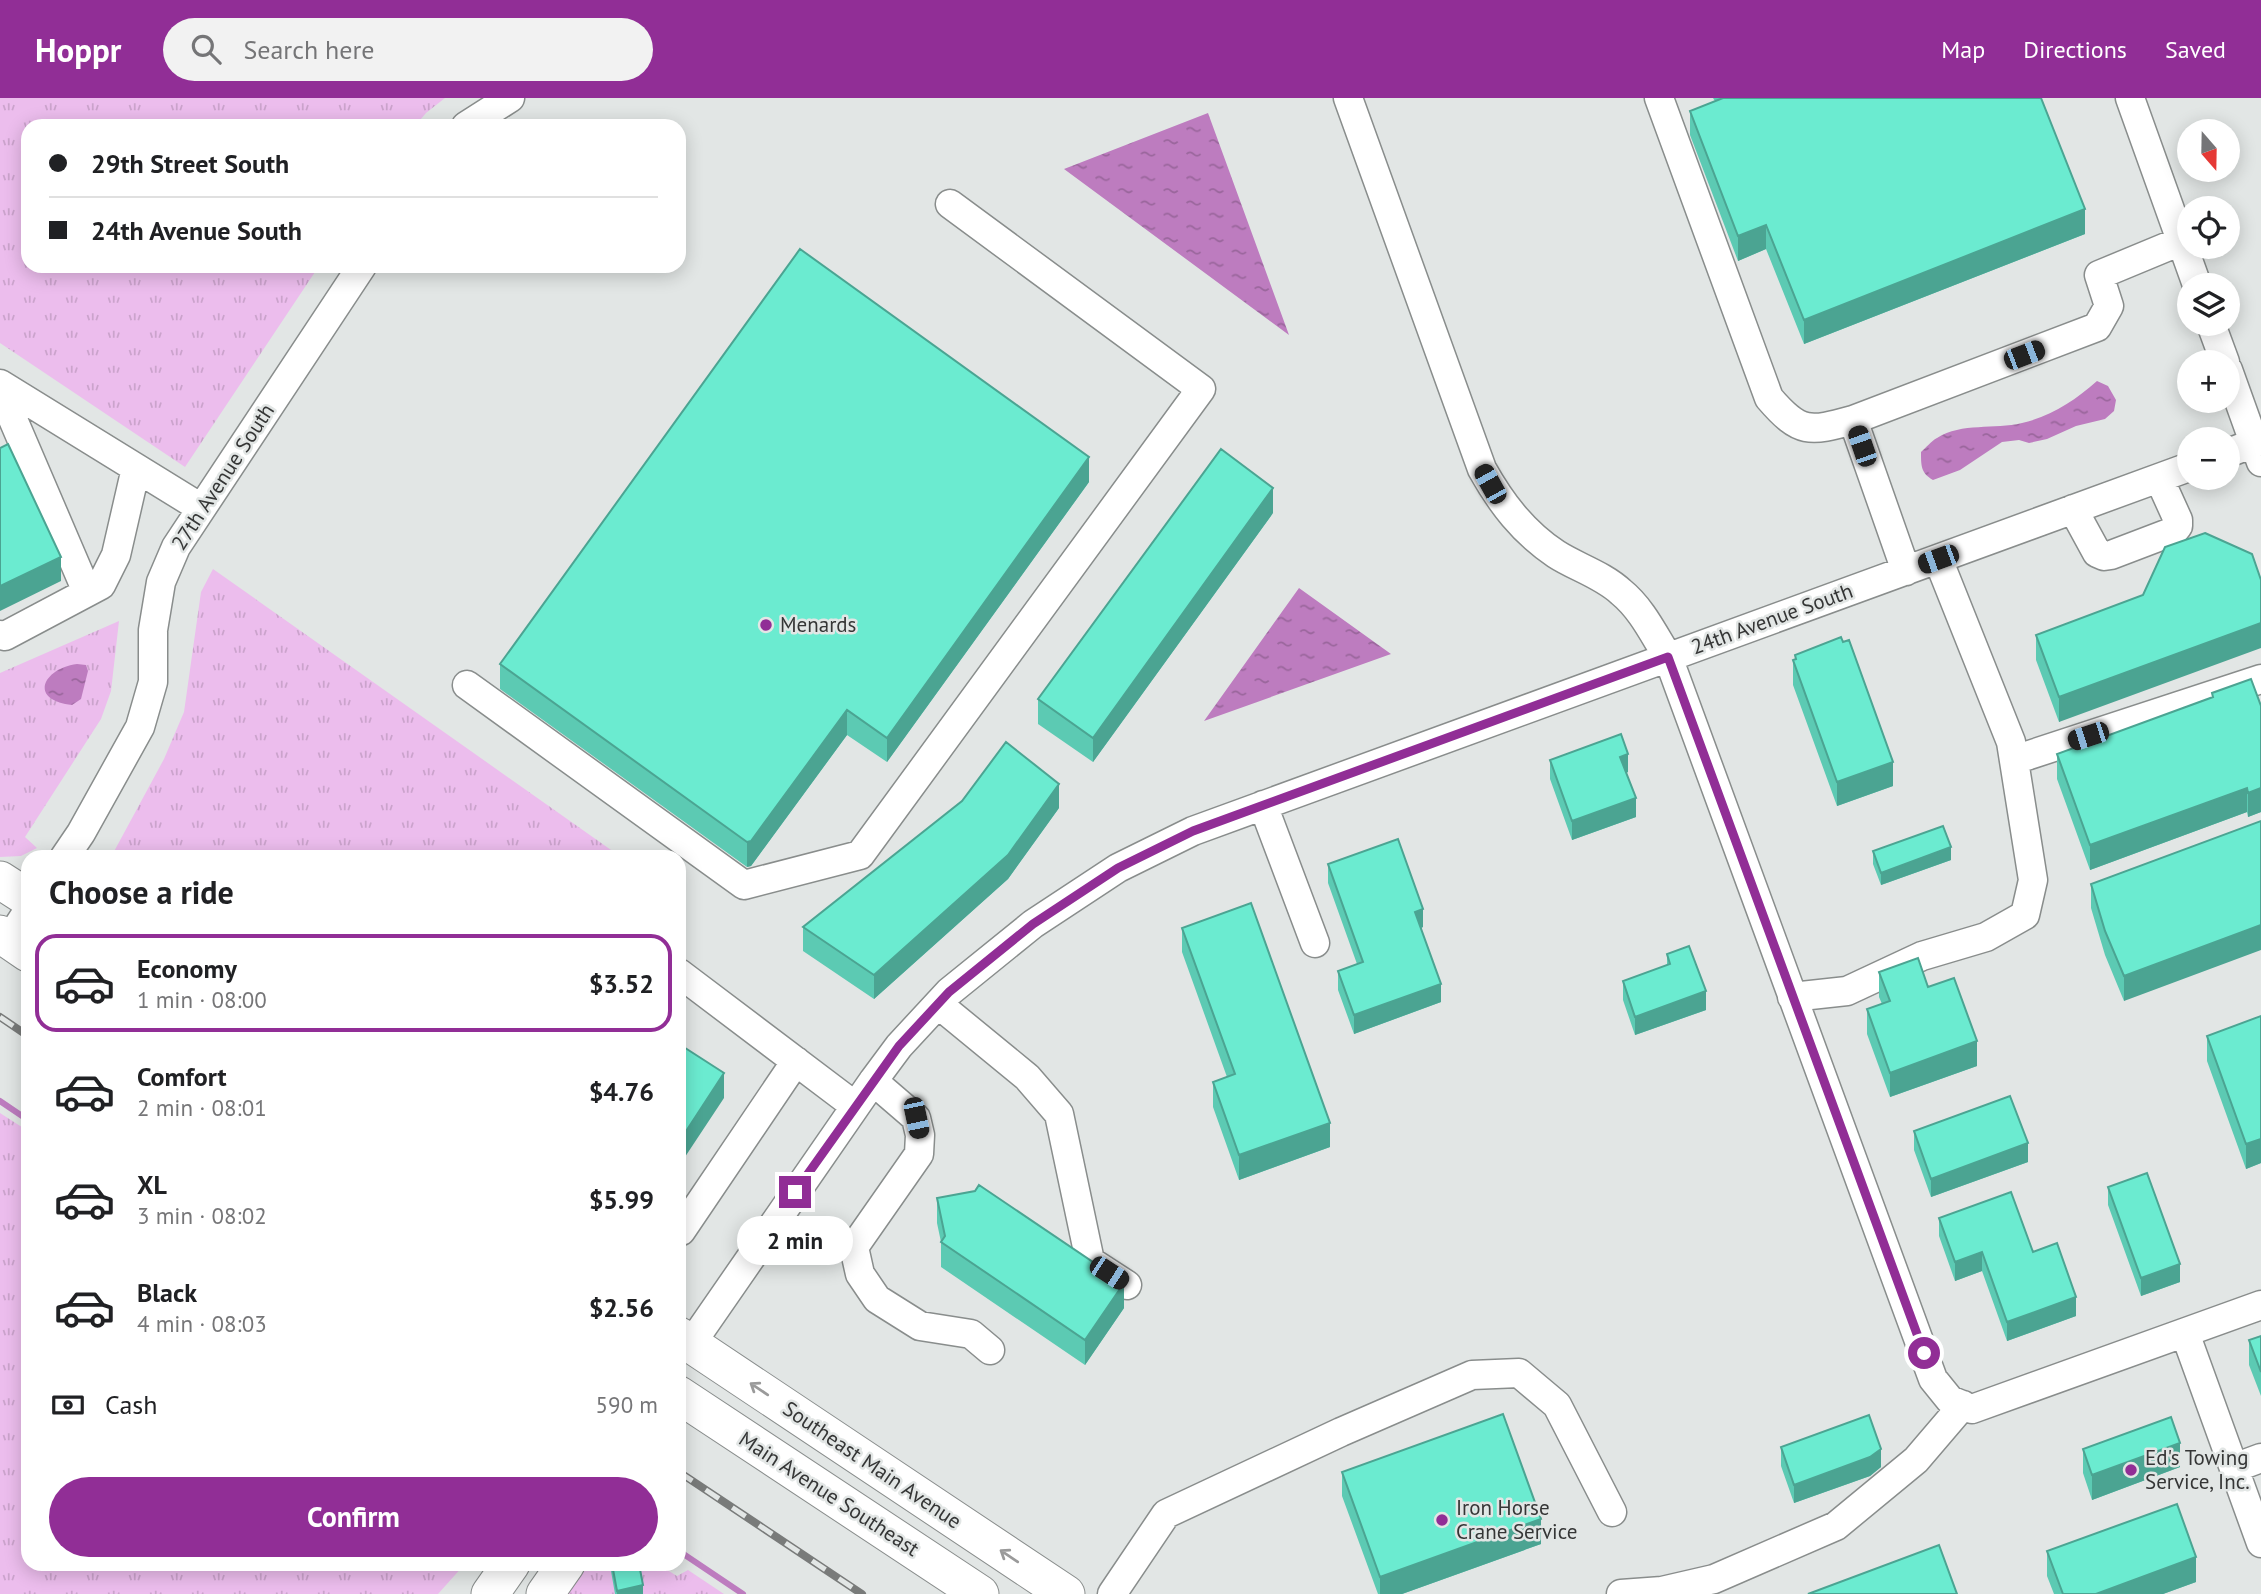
<!DOCTYPE html>
<meta charset="utf-8">
<style>
body{margin:0;font-family:"PT Sans",sans-serif;background:#f2f2f2;color:#202124;height:100vh;display:flex;flex-direction:column;font-size:26px;white-space:nowrap}
*{box-sizing:border-box;margin:0}
p{font-size:23px;color:#757577}
.icon{flex:none;width:38px;height:38px;fill:none;stroke:currentColor;stroke-width:2;stroke-linecap:round;stroke-linejoin:round}
.map{position:relative;flex:1;overflow:hidden}
.drawer{position:absolute;left:21px;top:752px;width:665px;height:721px;display:flex;flex-direction:column;background:#fff;border-radius:21px;box-shadow:0 4px 18px #0003}
.drawer>*{flex:none}
.hud{position:absolute;left:21px;top:21px;width:665px;height:154px;border-radius:21px;box-shadow:0 4px 18px #0003;display:grid;align-content:center;height:154px;padding:0 28px;background:#fff}
.needle{width:46px;rotate:160deg}
.tools{position:absolute;left:2177px;top:21px;display:grid;gap:14px}
.tools a{display:grid;place-items:center;width:63px;height:63px;border-radius:50%;background:#fff;box-shadow:0 4px 18px #0003;font-size:35px}
.end{position:absolute;width:32px;height:32px;margin:-16px;border:9px solid #912e96;background:#fff;box-shadow:0 0 0 4px #fff}
.from{border-radius:50%}
.bubble{position:absolute;height:49px;border-radius:24px;background:#fff;box-shadow:0 4px 18px #0003;font-size:23px;font-weight:800;line-height:49px;text-align:center}
.car{position:absolute;width:21px;height:42px;margin:-21px -10px;border-radius:9px;box-shadow:0 0 5px 2px #0007;background:linear-gradient(#222 24%,#8ab4d8 0 40%,#222 0 76%,#8ab4d8 0 86%,#222 0)}
.hud b{display:flex;align-items:center;gap:24px;height:66px;font-size:26px}
.hud b+b{border-top:2px solid #e0e0e0}
.hud i{width:18px;height:18px;background:#202124}
ul{padding:0;list-style:none}
li{display:flex;align-items:center;gap:21px;height:98px;margin:0 14px 10px;padding:0 14px;border:4px solid transparent;border-radius:21px}
li div{flex:1}
li b{display:block;font-size:26px}
li em{font-style:normal;font-weight:800}
li.active{border-color:#912e96}
li>.icon{width:63px;height:63px;stroke-width:1.5}
h2{padding:0 28px;font-size:32px;line-height:84px}
.pay{display:flex;align-items:center;gap:18px;height:77px;padding:0 28px;font-size:26px}
.pay p{margin-inline-start:auto}
.primary-button{display:flex;gap:14px;margin-top:auto;padding:14px 28px}
.primary-button a{flex:1;height:80px;border-radius:42px;background:#912e96;color:#fff;font-size:28px;font-weight:800;line-height:80px;text-align:center}
header{display:flex;align-items:center;gap:42px;box-sizing:border-box;height:98px;padding:0 35px;background:#912e96;color:#fff}
header strong{font-size:33px}
nav{display:flex;gap:38px;margin-inline-start:auto;font-size:24px}
.search{width:490px;height:63px;background:#f2f2f2;display:flex;align-items:center;gap:18px;box-sizing:border-box;padding:0 24px;border-radius:38px;color:#757577;font-size:26px}
.map>svg:first-child{display:block}
.grass{fill:url(#grass-tufts)}
.water{fill:url(#water-ripples)}
.lines{fill:none;stroke-linecap:round;stroke-linejoin:round}
.stream{stroke:#bd7cbf;stroke-width:6}
.minor-casing{stroke:#898d8c;stroke-width:31}
.major-casing{stroke:#898d8c;stroke-width:39}
.minor{stroke:#fff;stroke-width:28}
.major{stroke:#fff;stroke-width:37}
.rail-casing{stroke:#797b7a;stroke-width:8}
.rail{stroke:#e2e6e5;stroke-width:5;stroke-dasharray:16;stroke-linecap:butt}
.wall{fill:#5ccab3}
.shaded-wall{fill:#4ba492}
.building{fill:#6bebd0;stroke:#4ba492;stroke-width:2}
.oneway{stroke:#9a9a9a}
.route{stroke:#912e96;stroke-width:9}
.poi-dot{fill:#912e96;stroke:#e2e6e5;stroke-width:2.5}
.labels{text-anchor:middle;stroke-width:5;stroke-linejoin:round;paint-order:stroke}
.street-label{font-size:21px;fill:#353636;stroke:#e2e6e5}
.poi-label{font-size:21px;fill:#353636;stroke:#e2e6e5;text-anchor:start}
</style>
<header>
<strong>Hoppr</strong>
<div class="search"><svg class="icon" aria-label="search" viewBox="0 0 24 24"><circle cx="10" cy="10" r="6"/><path d="M15 15l6 6"/></svg>Search here</div>
<nav><a>Map</a><a>Directions</a><a>Saved</a></nav>
</header>
<div class="map">
<svg width="2261" height="1496" viewBox="0 0 2261 1496">
<defs>
<pattern id="grass-tufts" width="24" height="20" patternUnits="userSpaceOnUse" patternTransform="scale(1.75)"><rect width="24" height="20" fill="#ecbded"/><path d="M3 7l-1-3M5 7V3M7 7l1-3M15 17l-1-3M17 17v-4M19 17l1-3" fill="none" stroke="#cba3cc"/></pattern>
<pattern id="water-ripples" width="26" height="14" patternUnits="userSpaceOnUse" patternTransform="scale(1.75)"><rect width="26" height="14" fill="#bd7cbf"/><path d="M2 4q2-2 4 0t4 0M15 11q2-2 4 0t4 0" fill="none" stroke="#9a669c"/></pattern>
</defs>
<rect width="100%" height="100%" fill="#e2e6e5"/>
<path class="grass" d="M 0,0 L 445,0 L 426,15 L 415,28 L 28,28 L 28,168 L 319,168 L 185,369 L 0,245 Z
M 213,471 L 621,759 L 111,759 L 164,661 L 184,614 L 201,494 Z
M 119,523 L 111,593 L 101,621 L 25,739 L 37,750 L 21,758 L 0,759 L 0,575 Z
M 0,1015 L 28,1033 L 28,1466 L 464,1467 L 438,1496 L 0,1496 Z
M 587,1466 L 659,1467 L 677,1478 L 688,1472 L 724,1496 L 562,1496 Z"/>
<path class="water" d="M 1208,15 L 1289,237 L 1064,71 Z
M 2097,283 L 2108,288 L 2116,302 L 2114,313 L 2105,321 L 2076,328 L 2047,341 L 2029,345 L 2019,342 L 2002,344 L 1960,372 L 1933,382 C 1921,375 1921,368 1921,354 C 1926,350 1931,343 1937,340 C 1962,324 1994,332 2022,325 C 2052,318 2074,303 2097,283 Z
M 1299,490 L 1391,556 L 1204,623 Z
M 77,566 L 86,567 L 88,573 L 81,601 L 72,607 C 27,602 44,570 77,566 Z"/>
<g class="lines">
<path class="stream" d="M 0,1003 L 28,1022
M 679,1453 L 743,1496"/>
<g class="minor-casing">
<path id="minor" d="M 1348,0 L 1482,371 C 1501,405 1523,434 1556,456 C 1576,469 1603,477 1621,494 C 1642,511 1654,537 1668,559 L 1933,1281 L 1950,1302 L 1972,1311 L 2261,1207
M 1659,0 L 1769,300 C 1800,336 1809,334 1853,322
M 2130,0 L 2197,187
M 466,28 L 510,0
M 2211,226 L 2225,264
M 2228,272 L 2261,364
M 0,286 L 201,410
M 0,291 L 87,494
M 2228,355 L 2254,345
M 2073,411 L 2097,455 L 2104,458 L 2111,457 L 2174,433 L 2178,428 L 2178,422 L 2159,380
M 1906,473 L 1853,322 L 2097,229 L 2109,208 L 2099,177 L 2181,143
M 0,537 L 5,538 L 101,487 L 116,457 L 136,370
M 467,587 L 744,787 L 860,757 L 1201,291 L 950,106
M 2014,662 L 2261,581
M 1263,707 L 1315,845
M 64,760 L 81,735 L 140,629 L 153,584 L 153,532 L 161,484 L 176,449 L 362,168
M 9,842 L 28,813
M 679,875 L 855,1008
M 1792,899 L 1847,893 L 1922,858 L 1986,839 L 2025,817 L 2033,782 L 2011,644 L 1938,461
M 938,906 L 1027,979 L 1059,1016 L 1090,1163 L 1127,1187
M 873,983 L 916,1020 L 920,1037 L 919,1056 L 854,1149 L 860,1176 L 877,1201 L 920,1228 L 971,1236 L 990,1252
M 681,1133 L 796,963
M 2185,1235 L 2261,1445
M 691,1246 L 873,983 L 899,948 L 949,894 L 1033,826 L 1118,770 L 1193,733 L 2189,369
M 2234,1370 L 2261,1360
M 1112,1496 L 1166,1416 L 1341,1334 L 1472,1277 L 1519,1275 L 1557,1307 L 1612,1414
M 1621,1496 L 1662,1493 L 1714,1481 L 1836,1428 L 1916,1362 L 1963,1307"/>
</g>
<g class="major-casing">
<path id="major" d="M 0,782 L 28,800
M 0,836 L 28,855
M 679,1238 L 1066,1496
M 679,1297 L 980,1496
M 490,1496 L 511,1466
M 545,1496 L 566,1466"/>
</g>
<use href="#minor" class="minor"/>
<use href="#major" class="major"/>
<g class="rail-casing">
<path id="rail" d="M 0,919 L 28,938
M 679,1374 L 862,1496"/>
</g>
<use href="#rail" class="rail"/>
</g>
<path class="wall" d="M 1713,0 L 2041,0 L 2085,136 L 1804,246 L 1766,151 L 1738,163 L 1690,37 L 1690,13 L 1715,3 Z
M 1089,384 L 887,664 L 847,637 L 751,768 L 747,769 L 500,591 L 500,566 Z
M 1273,415 L 1093,664 L 1038,626 L 1038,601 Z
M 2261,482 L 2059,624 L 2036,562 L 2036,537 Z
M 1795,557 L 1893,688 L 1837,708 L 1793,587 L 1793,562 L 1795,561 Z
M 2212,595 L 2261,608 L 2261,714 L 2248,719 L 2247,714 L 2090,772 L 2057,681 L 2057,656 L 2212,599 Z
M 1550,662 L 1628,674 L 1626,675 L 1636,719 L 1572,742 L 1550,681 Z
M 1059,710 L 1008,781 L 874,901 L 803,853 L 803,829 Z
M 2261,723 L 2124,903 L 2105,857 L 2091,810 L 2091,786 Z
M 1873,753 L 1951,762 L 1881,787 L 1873,766 Z
M 1328,766 L 1423,829 L 1421,830 L 1441,904 L 1354,936 L 1338,892 L 1338,873 L 1357,866 L 1328,785 Z
M 1182,830 L 1330,1049 L 1239,1082 L 1213,1009 L 1213,984 L 1227,979 L 1182,854 Z
M 1667,856 L 1706,912 L 1635,937 L 1623,902 L 1623,883 L 1667,867 Z
M 1879,874 L 1928,889 L 1977,968 L 1890,999 L 1867,936 L 1867,911 L 1882,906 L 1879,899 Z
M 2261,918 L 2261,1065 L 2246,1071 L 2207,963 L 2207,938 Z
M 1914,1033 L 2028,1064 L 1931,1099 L 1914,1052 Z
M 2108,1089 L 2180,1184 L 2141,1198 L 2108,1107 Z
M 937,1100 L 1124,1210 L 1085,1267 L 941,1169 L 941,1144 L 937,1125 Z
M 1939,1120 L 2033,1154 L 2076,1218 L 2007,1243 L 1982,1173 L 1955,1183 L 1939,1138 Z
M 2261,1238 L 2261,1298 L 2249,1267 L 2249,1242 Z
M 1781,1349 L 1881,1369 L 1870,1378 L 1794,1405 L 1781,1368 Z
M 2083,1351 L 2180,1369 L 2092,1402 L 2083,1375 Z
M 1342,1374 L 1541,1446 L 1402,1496 L 1378,1496 L 1342,1398 Z
M 2047,1453 L 2196,1484 L 2163,1496 L 2054,1496 L 2047,1478 Z
M 611,1466 L 639,1466 L 643,1496 L 615,1496 L 611,1473 Z"/>
<path class="shaded-wall" d="M 2085,111 L 2085,136 L 1804,246 L 1804,222 Z
M 1766,127 L 1766,151 L 1738,163 L 1738,138 Z
M 1089,359 L 1089,384 L 887,664 L 887,640 Z
M 1273,390 L 1273,415 L 1093,664 L 1093,640 Z
M 61,459 L 61,483 L 0,513 L 0,488 Z
M 2261,525 L 2261,550 L 2059,624 L 2059,599 Z
M 847,612 L 847,637 L 751,768 L 747,769 L 747,744 Z
M 1628,656 L 1628,674 L 1620,677 L 1620,659 Z
M 1893,664 L 1893,688 L 1837,708 L 1837,684 Z
M 1059,686 L 1059,710 L 1008,781 L 874,901 L 874,877 Z
M 2247,690 L 2247,714 L 2090,772 L 2090,747 Z
M 2261,690 L 2261,714 L 2248,719 L 2248,695 Z
M 1636,700 L 1636,719 L 1572,742 L 1572,723 Z
M 1951,749 L 1951,762 L 1881,787 L 1881,775 Z
M 1423,811 L 1423,829 L 1415,832 L 1415,814 Z
M 2261,827 L 2261,852 L 2124,903 L 2124,878 Z
M 1441,886 L 1441,904 L 1354,936 L 1354,917 Z
M 1706,893 L 1706,912 L 1635,937 L 1635,919 Z
M 1977,943 L 1977,968 L 1890,999 L 1890,975 Z
M 724,975 L 724,1000 L 679,1068 L 679,1044 Z
M 1330,1025 L 1330,1049 L 1239,1082 L 1239,1057 Z
M 2261,1041 L 2261,1065 L 2246,1071 L 2246,1046 Z
M 2028,1045 L 2028,1064 L 1931,1099 L 1931,1081 Z
M 1982,1154 L 1982,1173 L 1955,1183 L 1955,1164 Z
M 2180,1166 L 2180,1184 L 2141,1198 L 2141,1180 Z
M 1124,1185 L 1124,1210 L 1085,1267 L 1085,1242 Z
M 2076,1199 L 2076,1218 L 2007,1243 L 2007,1224 Z
M 2180,1345 L 2180,1369 L 2092,1402 L 2092,1377 Z
M 1881,1351 L 1881,1369 L 1870,1378 L 1794,1405 L 1794,1387 Z
M 1541,1421 L 1541,1446 L 1402,1496 L 1380,1496 L 1380,1479 Z
M 2196,1459 L 2196,1484 L 2163,1496 L 2096,1496 Z
M 643,1487 L 643,1496 L 617,1496 L 617,1493 Z"/>
<path class="building" d="M 1723,0 L 2041,0 L 2085,111 L 1804,222 L 1766,127 L 1738,138 L 1690,13 Z
M 800,151 L 1089,359 L 887,640 L 847,612 L 751,743 L 747,744 L 500,566 Z
M 8,346 L 61,459 L 0,488 L 0,350 Z
M 1221,351 L 1273,390 L 1093,640 L 1038,601 Z
M 2205,435 L 2252,456 L 2261,482 L 2261,525 L 2059,599 L 2036,537 L 2143,497 L 2165,449 Z
M 1841,539 L 1843,544 L 1849,542 L 1893,664 L 1837,684 L 1793,562 L 1796,561 L 1795,557 Z
M 2251,581 L 2261,608 L 2261,690 L 2248,695 L 2247,690 L 2090,747 L 2057,656 L 2213,599 L 2212,595 Z
M 1621,636 L 1628,656 L 1620,659 L 1636,700 L 1572,723 L 1550,662 Z
M 1006,644 L 1059,686 L 1008,757 L 874,877 L 803,829 L 962,703 Z
M 2261,723 L 2261,827 L 2124,878 L 2105,833 L 2091,786 Z
M 1943,728 L 1951,749 L 1881,775 L 1873,753 Z
M 1398,741 L 1423,811 L 1415,814 L 1441,886 L 1354,917 L 1338,873 L 1363,864 L 1328,766 Z
M 1251,805 L 1330,1025 L 1239,1057 L 1213,984 L 1235,976 L 1182,830 Z
M 1689,848 L 1706,893 L 1635,919 L 1623,883 L 1670,866 L 1667,856 Z
M 1918,860 L 1928,889 L 1954,880 L 1977,943 L 1890,975 L 1867,911 L 1890,903 L 1879,874 Z
M 2261,918 L 2261,1041 L 2246,1046 L 2207,938 Z
M 679,946 L 724,975 L 679,1044 Z
M 2010,998 L 2028,1045 L 1931,1081 L 1914,1033 Z
M 2147,1075 L 2180,1166 L 2141,1180 L 2108,1089 Z
M 979,1087 L 1124,1185 L 1085,1242 L 941,1144 L 945,1138 L 937,1100 L 975,1093 Z
M 2011,1094 L 2033,1154 L 2057,1145 L 2076,1199 L 2007,1224 L 1982,1154 L 1955,1164 L 1939,1120 Z
M 2261,1238 L 2261,1274 L 2249,1242 Z
M 1503,1316 L 1541,1421 L 1380,1479 L 1342,1374 Z
M 1869,1317 L 1881,1351 L 1870,1359 L 1794,1387 L 1781,1349 Z
M 2171,1319 L 2180,1345 L 2092,1377 L 2083,1351 Z
M 2177,1406 L 2196,1459 L 2096,1496 L 2063,1496 L 2047,1453 Z
M 1939,1447 L 1957,1496 L 1808,1496 Z
M 612,1466 L 639,1466 L 643,1487 L 617,1493 Z"/>
<defs><path id="oneway-shaft" d="M-6 0H5M1.5-3L5.5 0L1.5 3" fill="none" stroke-width="1.6" stroke-linecap="round" stroke-linejoin="round" transform="scale(1.75)"/></defs>
<g class="oneway">
<use href="#oneway-shaft" transform="translate(759 1291) rotate(-146)"/>
<use href="#oneway-shaft" transform="translate(1009 1458) rotate(-146)"/>
</g>
<g class="lines">
<path class="route" d="M 795,1094 L 899,948 L 949,894 L 1033,826 L 1118,770 L 1193,733 L 1668,559 L 1924,1255"/>
</g>
<g class="poi-dot">
<circle cx="766" cy="527" r="7"/>
<circle cx="2131" cy="1372" r="7"/>
<circle cx="1442" cy="1422" r="7"/>
</g>
<g class="labels">
<g class="street-label">
<text transform="translate(223 379) rotate(-57)" y="7">27th Avenue South</text>
<text transform="translate(1772 521) rotate(-20)" y="7">24th Avenue South</text>
<text transform="translate(872 1367) rotate(34)" y="7">Southeast Main Avenue</text>
<text transform="translate(829 1396) rotate(33)" y="7">Main Avenue Southeast</text>
</g>
<g class="poi-label">
<text x="780" y="534">Menards</text>
<text x="2145" y="1367">Ed's Towing<tspan x="2145" dy="24">Service, Inc.</tspan></text>
<text x="1456" y="1417">Iron Horse<tspan x="1456" dy="24">Crane Service</tspan></text>
</g>
</g>
</svg>
<div class="tools">
<a><svg class="needle" viewBox="-14 -14 28 28"><path d="M0-13l5 13h-10z" fill="#e53935"/><path d="M0 13l5-13h-10z" fill="#757577"/></svg></a>
<a><svg class="icon" aria-label="locate" viewBox="0 0 24 24"><circle cx="12" cy="12" r="6"/><path d="M12 2v4M12 18v4M2 12h4M18 12h4"/></svg></a>
<a><svg class="icon" aria-label="layers" viewBox="0 0 24 24"><path d="M12 4l9 5-9 5-9-5zM3 14l9 5 9-5"/></svg></a>
<a>+</a>
<a>−</a>
</div>
<i class="end from" style="left:1924px;top:1255px"></i>
<i class="end" style="left:795px;top:1094px"></i>
<div class="bubble" style="left:737px;top:1118px;width:116px">2 min</div>
<i class="car" style="left:2024px;top:257px;rotate:69deg"></i>
<i class="car" style="left:1862px;top:348px;rotate:341deg"></i>
<i class="car" style="left:1490px;top:386px;rotate:331deg"></i>
<i class="car" style="left:1938px;top:461px;rotate:250deg"></i>
<i class="car" style="left:2088px;top:638px;rotate:252deg"></i>
<i class="car" style="left:916px;top:1020px;rotate:168deg"></i>
<i class="car" style="left:1109px;top:1175px;rotate:123deg"></i>
<div class="hud">
<b><i class="from"></i>29th Street South</b>
<b><i></i>24th Avenue South</b>
</div>
<section class="drawer">
<h2>Choose a ride</h2>
<ul>
<li class="active"><svg class="icon" aria-label="car" viewBox="0 0 24 24"><path d="M5 17H2v-5l4-1 3-4h7l3 4 3 1v5h-3M9 17h6M6 11h13"/><circle cx="7" cy="17" r="2"/><circle cx="17" cy="17" r="2"/></svg><div><b>Economy</b><p>1 min · 08:00</p></div><em>$3.52</em></li>
<li><svg class="icon" aria-label="car" viewBox="0 0 24 24"><path d="M5 17H2v-5l4-1 3-4h7l3 4 3 1v5h-3M9 17h6M6 11h13"/><circle cx="7" cy="17" r="2"/><circle cx="17" cy="17" r="2"/></svg><div><b>Comfort</b><p>2 min · 08:01</p></div><em>$4.76</em></li>
<li><svg class="icon" aria-label="car" viewBox="0 0 24 24"><path d="M5 17H2v-5l4-1 3-4h7l3 4 3 1v5h-3M9 17h6M6 11h13"/><circle cx="7" cy="17" r="2"/><circle cx="17" cy="17" r="2"/></svg><div><b>XL</b><p>3 min · 08:02</p></div><em>$5.99</em></li>
<li><svg class="icon" aria-label="car" viewBox="0 0 24 24"><path d="M5 17H2v-5l4-1 3-4h7l3 4 3 1v5h-3M9 17h6M6 11h13"/><circle cx="7" cy="17" r="2"/><circle cx="17" cy="17" r="2"/></svg><div><b>Black</b><p>4 min · 08:03</p></div><em>$2.56</em></li>
</ul>
<div class="pay"><svg class="icon" aria-label="cash" viewBox="0 0 24 24"><path d="M3 7h18v10H3z"/><circle cx="12" cy="12" r="2"/></svg>Cash<p>590 m</p></div>
<div class="primary-button"><a>Confirm</a></div>
</section>
</div>
